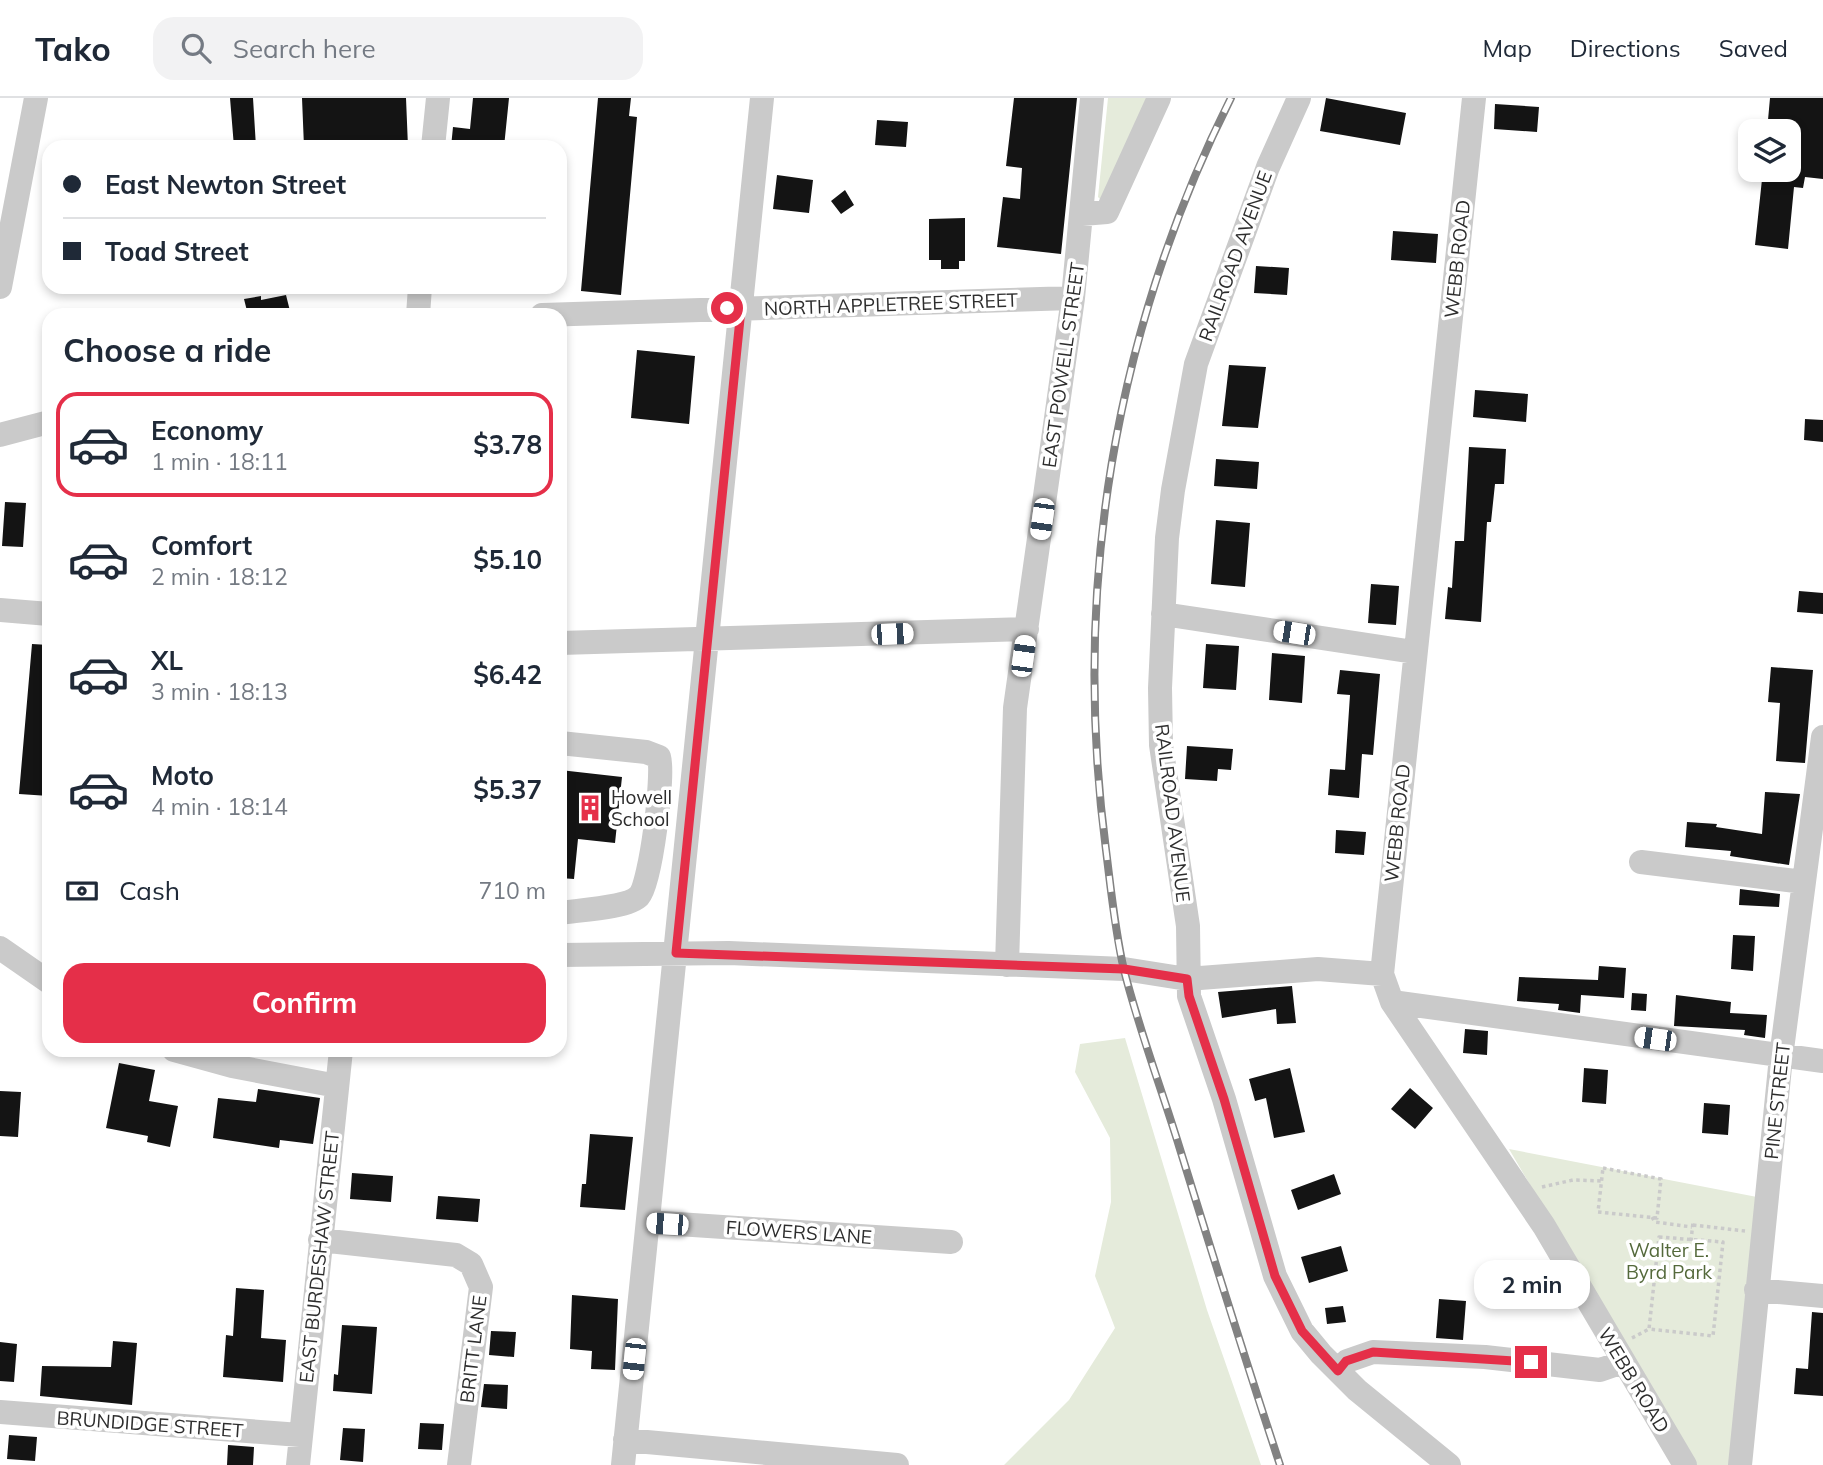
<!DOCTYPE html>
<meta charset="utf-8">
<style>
body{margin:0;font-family:Mulish,sans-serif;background:#f2f2f3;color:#1f2937;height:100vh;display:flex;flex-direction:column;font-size:26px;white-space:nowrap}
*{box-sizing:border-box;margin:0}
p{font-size:23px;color:#747a83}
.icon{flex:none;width:38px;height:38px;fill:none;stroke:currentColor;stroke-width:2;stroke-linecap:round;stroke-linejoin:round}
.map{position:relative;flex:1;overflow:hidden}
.sheet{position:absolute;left:42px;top:210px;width:525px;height:749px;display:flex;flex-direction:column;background:#fff;border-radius:21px;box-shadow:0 4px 10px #0003}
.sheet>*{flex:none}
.banner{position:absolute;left:42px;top:42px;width:525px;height:154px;border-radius:21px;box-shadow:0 4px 10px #0003;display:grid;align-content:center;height:154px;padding:0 21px;background:#fff}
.controls{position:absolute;left:1738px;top:21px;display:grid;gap:14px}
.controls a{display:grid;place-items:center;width:63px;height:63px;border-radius:14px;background:#fff;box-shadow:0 4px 10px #0003;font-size:35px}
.end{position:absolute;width:32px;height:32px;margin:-16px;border:9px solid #e52f49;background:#fff;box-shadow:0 0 0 4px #fff}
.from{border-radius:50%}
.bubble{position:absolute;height:49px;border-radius:21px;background:#fff;box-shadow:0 4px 10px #0003;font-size:23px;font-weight:700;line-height:49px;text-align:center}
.car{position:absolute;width:21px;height:42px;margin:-21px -10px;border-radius:9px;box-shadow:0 0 5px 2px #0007;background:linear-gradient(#fff 24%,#345 0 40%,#fff 0 76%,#345 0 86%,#fff 0)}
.banner b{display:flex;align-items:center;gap:24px;height:66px;font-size:26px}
.banner b+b{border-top:2px solid #e0e1e3}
.banner i{width:18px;height:18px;background:#1f2937}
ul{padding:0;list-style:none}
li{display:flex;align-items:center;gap:21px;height:105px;margin:0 14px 10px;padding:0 7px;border:4px solid transparent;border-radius:21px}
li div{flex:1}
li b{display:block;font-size:26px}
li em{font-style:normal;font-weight:700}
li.active{border-color:#e52f49}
li>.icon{width:63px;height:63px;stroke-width:1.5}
h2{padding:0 21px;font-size:32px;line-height:84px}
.pay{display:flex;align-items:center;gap:18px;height:77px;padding:0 21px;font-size:26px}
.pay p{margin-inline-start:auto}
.button{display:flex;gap:14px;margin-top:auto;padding:14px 21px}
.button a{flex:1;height:80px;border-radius:21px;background:#e52f49;color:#fff;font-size:28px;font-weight:700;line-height:80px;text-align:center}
header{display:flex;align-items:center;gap:42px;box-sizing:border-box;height:98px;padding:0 35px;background:#fff;border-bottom:2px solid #e0e1e3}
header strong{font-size:33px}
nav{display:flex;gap:38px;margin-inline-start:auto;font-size:24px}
.search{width:490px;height:63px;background:#f2f2f3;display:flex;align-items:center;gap:18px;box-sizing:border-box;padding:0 24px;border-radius:21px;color:#747a83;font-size:26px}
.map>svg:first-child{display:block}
.green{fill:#e5ebdb}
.building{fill:#141414}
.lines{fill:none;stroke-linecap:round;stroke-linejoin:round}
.path{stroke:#cacaca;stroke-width:3.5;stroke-dasharray:3.5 3.5;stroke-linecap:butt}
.minor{stroke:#cacaca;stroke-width:24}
.rail-casing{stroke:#828282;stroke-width:8}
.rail{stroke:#fff;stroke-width:5;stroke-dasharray:16;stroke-linecap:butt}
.route{stroke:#e52f49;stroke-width:9}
.labels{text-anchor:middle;stroke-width:7;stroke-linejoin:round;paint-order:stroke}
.street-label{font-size:19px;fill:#2d2d2d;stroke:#fff}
.poi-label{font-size:19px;fill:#2d2d2d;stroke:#fff;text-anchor:start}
.park-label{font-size:19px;fill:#54693b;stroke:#fff}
</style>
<header>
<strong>Tako</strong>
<div class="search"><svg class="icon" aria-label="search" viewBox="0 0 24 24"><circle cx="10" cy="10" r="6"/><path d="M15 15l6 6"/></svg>Search here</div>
<nav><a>Map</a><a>Directions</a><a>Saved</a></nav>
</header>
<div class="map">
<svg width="1823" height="1367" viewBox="0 0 1823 1367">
<rect width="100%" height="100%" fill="#fff"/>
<path class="green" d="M 1108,0 L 1152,0 L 1101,102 L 1098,99 Z
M 1125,940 L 1207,1212 L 1261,1367 L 1004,1367 L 1069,1302 L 1115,1230 L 1095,1178 L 1111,1104 L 1110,1040 L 1075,974 L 1080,946 Z
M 1509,1051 L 1757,1099 L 1732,1367 L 1695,1367 Z"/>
<path class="building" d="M 230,0 L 253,0 L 256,49 L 234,49 Z
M 302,0 L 406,0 L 408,49 L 304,49 Z
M 473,0 L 509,0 L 504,49 L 451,49 L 453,29 L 470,31 Z
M 598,0 L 631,0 L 629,18 L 637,19 L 621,197 L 581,193 Z
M 1014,0 L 1077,0 L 1061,156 L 997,149 L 1003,99 L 1020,101 L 1022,70 L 1006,68 Z
M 1326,0 L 1406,15 L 1400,47 L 1320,33 Z
M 1770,0 L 1823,0 L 1823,81 L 1805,79 L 1803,90 L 1794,89 L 1788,151 L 1755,147 L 1763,72 L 1788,72 L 1788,33 L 1767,33 Z
M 1495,6 L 1539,9 L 1537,34 L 1494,31 Z
M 877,22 L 908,24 L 906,49 L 875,47 Z
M 777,77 L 813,82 L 809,115 L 773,111 Z
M 845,92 L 854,107 L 841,116 L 831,103 Z
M 965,120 L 965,163 L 959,163 L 959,171 L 941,171 L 941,162 L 929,162 L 929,121 Z
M 1393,133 L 1438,136 L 1436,165 L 1391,162 Z
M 1256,168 L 1289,170 L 1287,197 L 1254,195 Z
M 286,197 L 291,217 L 248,217 L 244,201 L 261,198 L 261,202 Z
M 637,252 L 695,258 L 689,326 L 631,320 Z
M 1229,267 L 1266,269 L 1258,330 L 1222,328 Z
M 1475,292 L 1528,296 L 1526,324 L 1473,319 Z
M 1805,321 L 1823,322 L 1823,344 L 1804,342 Z
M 1469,349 L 1506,351 L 1504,386 L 1495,386 L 1491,424 L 1487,424 L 1481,524 L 1445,521 L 1448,489 L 1452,490 L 1455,443 L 1464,443 Z
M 1216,361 L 1259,364 L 1257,391 L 1214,388 Z
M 5,404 L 26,405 L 23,449 L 2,448 Z
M 1216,422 L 1250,425 L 1245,489 L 1211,486 Z
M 1371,486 L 1399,488 L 1396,527 L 1368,525 Z
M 1799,493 L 1823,495 L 1823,516 L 1797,514 Z
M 32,546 L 49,547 L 49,698 L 19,696 Z
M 1206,546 L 1239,548 L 1236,592 L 1203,590 Z
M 1272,555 L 1305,558 L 1302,605 L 1269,602 Z
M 1771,569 L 1813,572 L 1805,665 L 1776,663 L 1780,605 L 1768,604 Z
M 1340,572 L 1380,576 L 1373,657 L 1362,656 L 1359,700 L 1328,697 L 1330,671 L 1345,672 L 1350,597 L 1337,596 Z
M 1187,648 L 1233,651 L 1231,672 L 1218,671 L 1217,683 L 1185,681 Z
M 560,672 L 622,679 L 615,745 L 578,741 L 574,781 L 560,780 Z
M 1765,694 L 1800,696 L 1789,767 L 1730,758 L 1731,753 L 1685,749 L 1687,724 L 1717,726 L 1716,729 L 1762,736 Z
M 1336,732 L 1366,734 L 1364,757 L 1335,755 Z
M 1740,791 L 1780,796 L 1779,809 L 1739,807 Z
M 1733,837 L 1755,838 L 1753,873 L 1731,871 Z
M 1599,868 L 1626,870 L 1624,900 L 1581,897 L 1580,915 L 1558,912 L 1559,906 L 1517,903 L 1519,879 L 1598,882 Z
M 1292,888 L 1296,925 L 1277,926 L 1276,911 L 1222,920 L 1218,894 Z
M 1632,895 L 1647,896 L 1646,913 L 1631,912 Z
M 1676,897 L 1731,904 L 1730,915 L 1767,917 L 1765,940 L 1744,937 L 1745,932 L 1674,928 Z
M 1465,931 L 1488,933 L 1487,957 L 1463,955 Z
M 119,965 L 155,972 L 149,1003 L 178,1008 L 170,1049 L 147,1044 L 148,1038 L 106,1030 Z
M 1290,970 L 1305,1034 L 1274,1040 L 1266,1000 L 1255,1003 L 1249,981 Z
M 1584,970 L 1608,972 L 1606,1006 L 1582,1004 Z
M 1410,990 L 1433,1010 L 1415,1031 L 1391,1011 Z
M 258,991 L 320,1000 L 313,1046 L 280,1042 L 279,1050 L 213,1040 L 218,1000 L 256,1004 Z
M 0,993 L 21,994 L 18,1039 L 0,1038 Z
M 1704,1005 L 1730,1007 L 1728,1037 L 1702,1035 Z
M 590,1036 L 633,1039 L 625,1112 L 580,1109 L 582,1086 L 586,1086 Z
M 352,1075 L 393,1078 L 391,1104 L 350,1101 Z
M 1334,1076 L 1341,1096 L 1298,1112 L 1291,1092 Z
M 438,1098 L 480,1101 L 478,1124 L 436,1121 Z
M 1341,1148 L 1348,1173 L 1309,1185 L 1301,1159 Z
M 236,1190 L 264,1192 L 261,1240 L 286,1242 L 283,1284 L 223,1279 L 226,1237 L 233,1238 Z
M 572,1197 L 618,1201 L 615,1272 L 591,1271 L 592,1253 L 570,1251 Z
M 1439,1201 L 1466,1203 L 1463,1242 L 1436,1240 Z
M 1343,1208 L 1346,1224 L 1327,1226 L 1325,1210 Z
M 1812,1214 L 1823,1215 L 1823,1298 L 1794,1296 L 1796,1270 L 1808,1271 Z
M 342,1227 L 377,1229 L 372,1296 L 333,1293 L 334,1276 L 338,1277 Z
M 491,1233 L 516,1234 L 514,1259 L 489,1257 Z
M 113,1243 L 137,1245 L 132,1307 L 40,1298 L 42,1268 L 111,1269 Z
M 0,1244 L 17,1246 L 14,1284 L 0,1283 Z
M 484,1286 L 508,1287 L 507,1311 L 481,1309 Z
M 420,1325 L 444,1326 L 442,1352 L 418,1351 Z
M 343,1330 L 365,1331 L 363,1364 L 340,1362 Z
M 9,1337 L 37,1339 L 35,1363 L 7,1361 Z
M 228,1347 L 254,1349 L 253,1367 L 227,1367 Z"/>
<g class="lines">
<path class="path" d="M 1603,1070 L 1661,1081 L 1657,1120 L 1598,1114 Z
M 1542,1089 L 1573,1082 L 1602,1083
M 1652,1119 L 1655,1124 L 1692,1129
M 1693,1127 L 1745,1133
M 1659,1139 L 1723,1144 L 1713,1238 L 1649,1231 Z
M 1691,1143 L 1693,1124
M 1632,1240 L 1649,1231"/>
<path class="minor" d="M 1299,0 L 1268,69 L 1196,266 L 1173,392 L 1167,440 L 1160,590 L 1161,647 L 1188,828 L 1189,898 L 1224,1001 L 1275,1178 L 1302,1233 L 1321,1256 L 1357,1292 L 1449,1367
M 1474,0 L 1382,876 L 1392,904 L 1544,1128 L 1685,1367
M 433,49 L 438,0
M 1082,116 L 1107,114 L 1159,0
M 0,189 L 36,0
M 418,217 L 420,189
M 542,217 L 1073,200
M 0,337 L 49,324
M 0,512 L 49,516
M 1163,516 L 1414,554
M 560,545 L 1027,531
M 560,645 L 646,654 L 659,659 C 664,676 651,785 639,798 C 628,810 578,812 560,815
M 1641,764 L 1804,784
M 0,850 L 49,884
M 560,857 L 729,855 L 1124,871 L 1187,881 L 1318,871 L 1382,876
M 1007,867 L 1015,610 L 1073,200 L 1092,0
M 1392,904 L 1823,963
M 174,952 L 232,968 L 337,988
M 648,1124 L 951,1144
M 320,1142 L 456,1157 L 471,1166 L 481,1189 L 459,1367
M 1756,1192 L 1823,1198
M 1338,1273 L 1347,1263 L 1373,1254 L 1485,1259 L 1600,1272 L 1623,1264
M 0,1314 L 300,1337
M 625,1342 L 897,1367
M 298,1367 L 341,952
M 623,1367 L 762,0
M 1740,1367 L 1781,959 L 1823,639"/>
<g class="rail-casing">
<path id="rail" d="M 1231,0 C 1113,235 1072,493 1106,752 C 1111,792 1115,833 1124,872 C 1139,931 1161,990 1179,1048 C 1212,1155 1245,1261 1280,1367"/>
</g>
<use href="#rail" class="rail"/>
</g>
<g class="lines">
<path class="route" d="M 727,210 L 741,211 L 676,855 L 1124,871 L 1187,881 L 1189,898 L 1224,1001 L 1275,1178 L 1302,1233 L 1338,1273 L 1346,1263 L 1373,1254 L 1531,1264"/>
</g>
<defs>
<g id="building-bare" transform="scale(2.1)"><path d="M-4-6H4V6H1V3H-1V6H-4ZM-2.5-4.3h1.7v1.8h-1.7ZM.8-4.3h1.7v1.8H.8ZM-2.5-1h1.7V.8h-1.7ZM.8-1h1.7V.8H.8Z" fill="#e52f49" stroke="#fff" stroke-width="2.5" paint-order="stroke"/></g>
</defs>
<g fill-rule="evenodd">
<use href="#building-bare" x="590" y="710"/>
</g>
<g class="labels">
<g class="street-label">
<text transform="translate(1235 158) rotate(-70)" y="7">RAILROAD AVENUE</text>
<text transform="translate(1457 161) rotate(-84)" y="7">WEBB ROAD</text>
<text transform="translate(891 206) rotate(-2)" y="7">NORTH APPLETREE STREET</text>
<text transform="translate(1063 267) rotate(-82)" y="7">EAST POWELL STREET</text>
<text transform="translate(1173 715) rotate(83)" y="7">RAILROAD AVENUE</text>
<text transform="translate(1397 725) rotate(-84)" y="7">WEBB ROAD</text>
<text transform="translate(1777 1003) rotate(-84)" y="7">PINE STREET</text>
<text transform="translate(799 1134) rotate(4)" y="7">FLOWERS LANE</text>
<text transform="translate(319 1159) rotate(-84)" y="7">EAST BURDESHAW STREET</text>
<text transform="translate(473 1251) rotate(-83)" y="7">BRITT LANE</text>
<text transform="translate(1634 1282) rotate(59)" y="7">WEBB ROAD</text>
<text transform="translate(150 1326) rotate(4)" y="7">BRUNDIDGE STREET</text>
</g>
<g class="poi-label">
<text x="611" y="706">Howell<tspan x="611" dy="22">School</tspan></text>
</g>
<g class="park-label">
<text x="1669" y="1159">Walter E.<tspan x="1669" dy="22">Byrd Park</tspan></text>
</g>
</g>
</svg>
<div class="controls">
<a><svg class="icon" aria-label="layers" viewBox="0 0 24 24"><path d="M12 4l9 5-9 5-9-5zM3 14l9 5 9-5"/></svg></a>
</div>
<i class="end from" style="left:727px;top:210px"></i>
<i class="end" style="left:1531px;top:1264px"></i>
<div class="bubble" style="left:1474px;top:1162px;width:116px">2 min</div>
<i class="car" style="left:1042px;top:421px;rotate:188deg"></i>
<i class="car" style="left:1294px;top:535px;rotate:279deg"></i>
<i class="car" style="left:892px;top:536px;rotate:88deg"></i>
<i class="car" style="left:1023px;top:558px;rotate:8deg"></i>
<i class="car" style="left:1655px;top:941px;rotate:278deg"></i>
<i class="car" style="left:667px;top:1126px;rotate:274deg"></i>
<i class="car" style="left:634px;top:1261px;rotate:186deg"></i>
<div class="banner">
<b><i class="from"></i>East Newton Street</b>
<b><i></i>Toad Street</b>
</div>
<section class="sheet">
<h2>Choose a ride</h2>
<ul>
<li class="active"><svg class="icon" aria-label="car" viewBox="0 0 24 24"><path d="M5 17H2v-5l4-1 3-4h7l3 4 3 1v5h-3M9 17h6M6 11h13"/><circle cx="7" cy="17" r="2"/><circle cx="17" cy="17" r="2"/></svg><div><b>Economy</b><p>1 min · 18:11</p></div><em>$3.78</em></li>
<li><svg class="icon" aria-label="car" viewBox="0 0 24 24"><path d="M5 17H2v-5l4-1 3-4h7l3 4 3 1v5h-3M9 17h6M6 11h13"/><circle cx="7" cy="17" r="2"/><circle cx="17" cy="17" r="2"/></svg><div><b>Comfort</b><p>2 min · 18:12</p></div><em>$5.10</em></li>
<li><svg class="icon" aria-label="car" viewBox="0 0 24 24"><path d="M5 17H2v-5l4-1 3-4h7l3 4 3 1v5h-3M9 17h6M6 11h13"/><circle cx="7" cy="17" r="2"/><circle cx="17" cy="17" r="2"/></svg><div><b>XL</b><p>3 min · 18:13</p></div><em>$6.42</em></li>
<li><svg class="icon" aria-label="car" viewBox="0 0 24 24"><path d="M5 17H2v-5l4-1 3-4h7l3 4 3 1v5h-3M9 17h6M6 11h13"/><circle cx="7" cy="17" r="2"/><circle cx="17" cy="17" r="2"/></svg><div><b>Moto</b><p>4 min · 18:14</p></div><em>$5.37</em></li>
</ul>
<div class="pay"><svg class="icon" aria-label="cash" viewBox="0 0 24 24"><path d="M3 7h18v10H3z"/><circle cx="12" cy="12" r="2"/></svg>Cash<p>710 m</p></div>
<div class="button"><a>Confirm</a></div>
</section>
</div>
